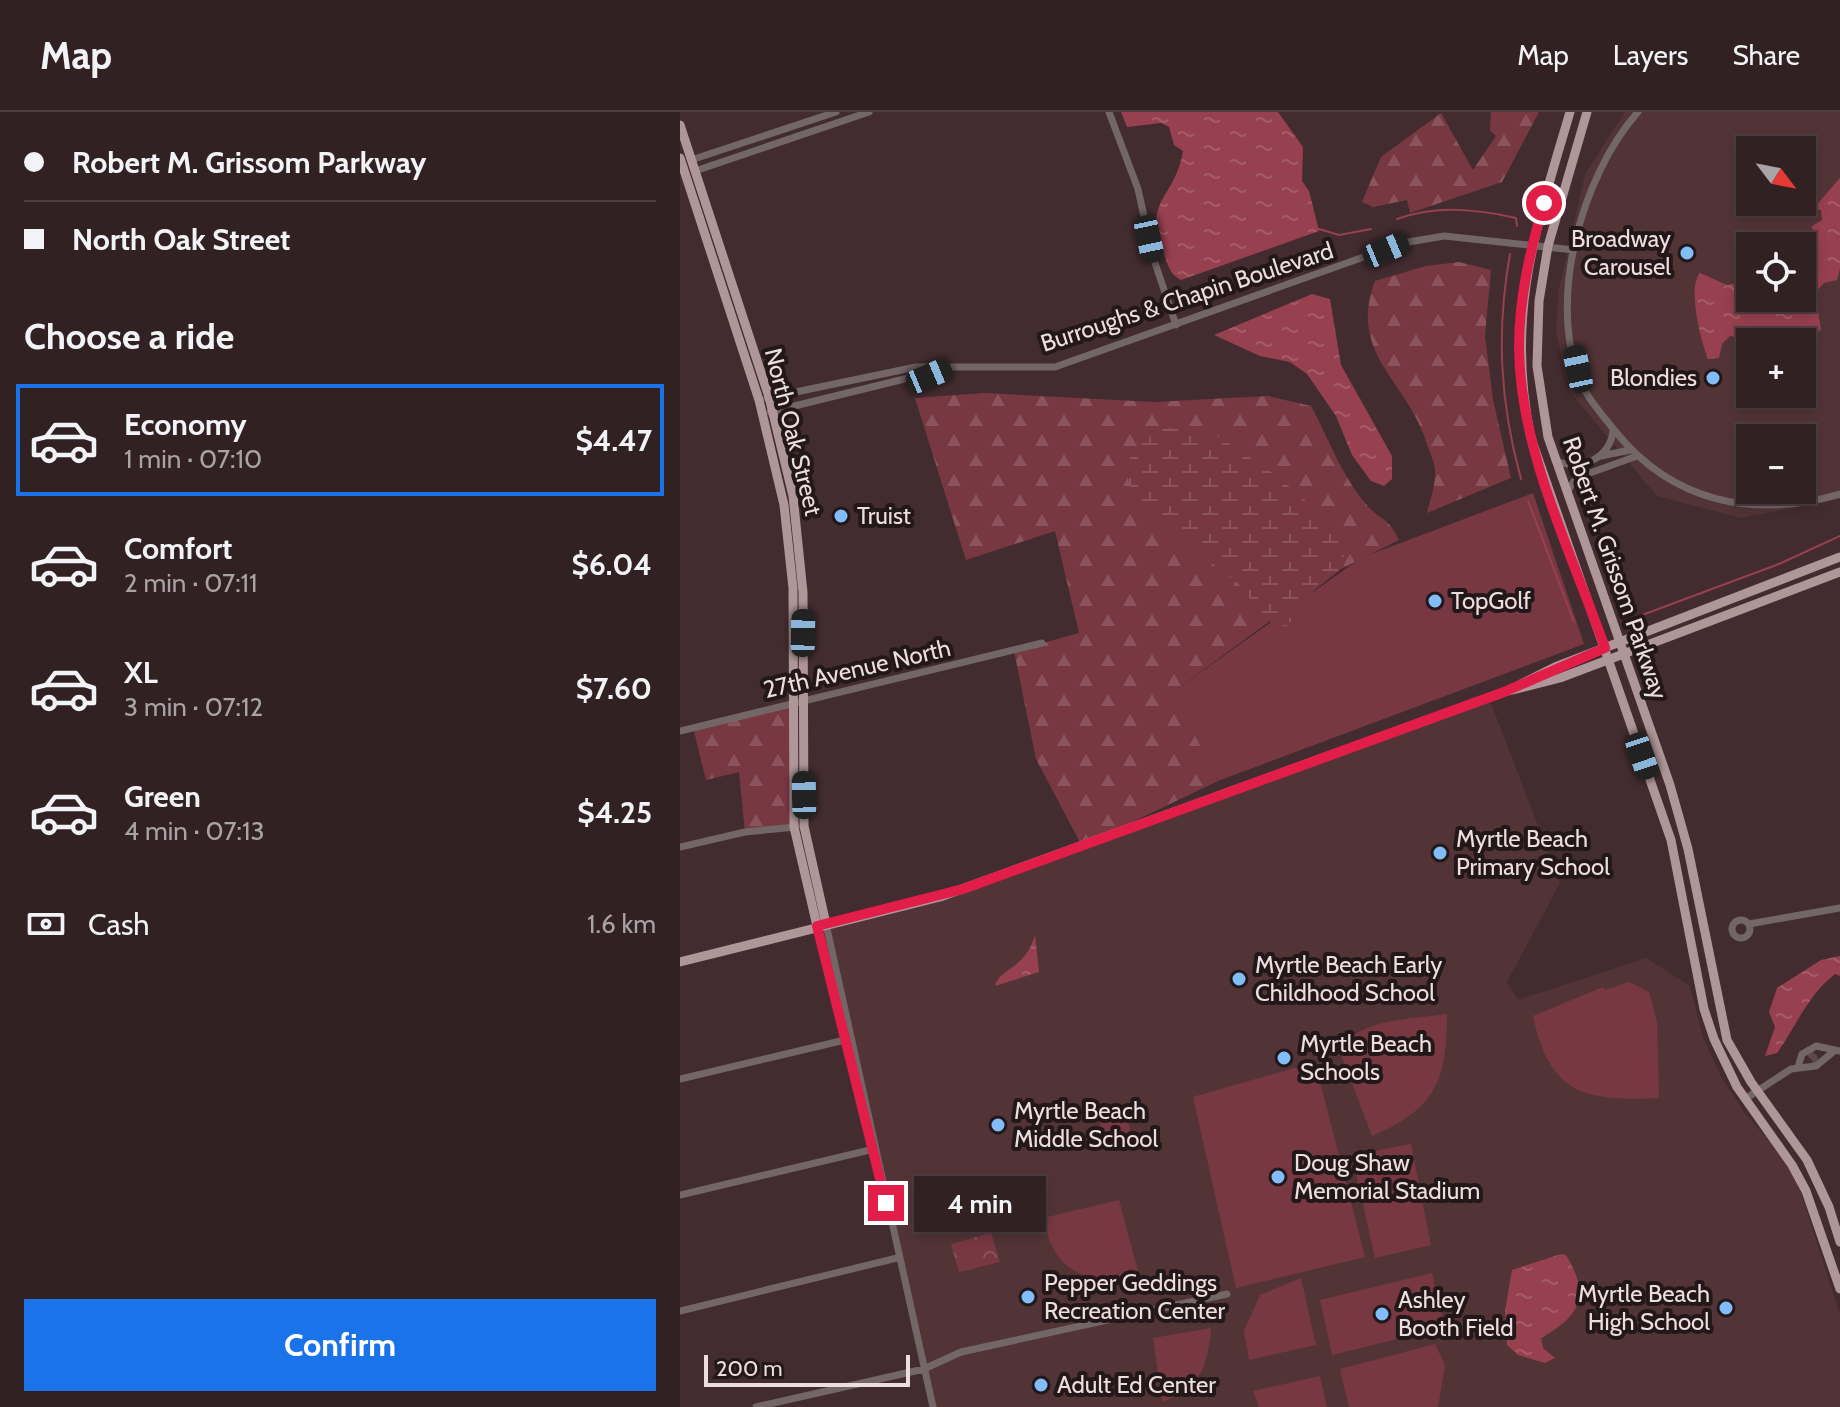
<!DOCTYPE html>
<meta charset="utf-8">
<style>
body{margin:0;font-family:Cabin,sans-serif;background:#3d2e30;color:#f1f3f6;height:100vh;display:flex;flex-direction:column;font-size:30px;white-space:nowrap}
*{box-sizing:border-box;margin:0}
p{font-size:26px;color:#a8a3a6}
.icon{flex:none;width:44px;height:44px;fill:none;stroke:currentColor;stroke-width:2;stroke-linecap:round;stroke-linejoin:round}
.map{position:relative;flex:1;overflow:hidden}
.sheet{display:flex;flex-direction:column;background:#322123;width:680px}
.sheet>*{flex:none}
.top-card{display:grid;align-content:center;height:176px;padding:0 24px;background:#322123}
.needle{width:52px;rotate:122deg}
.fabs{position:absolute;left:1056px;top:24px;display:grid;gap:16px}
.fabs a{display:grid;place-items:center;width:80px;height:80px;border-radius:0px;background:#322123;box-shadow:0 4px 12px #0003,0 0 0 2px #4d3e41;font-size:40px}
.scale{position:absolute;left:24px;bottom:20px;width:206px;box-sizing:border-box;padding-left:8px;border:4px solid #ecddde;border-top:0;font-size:22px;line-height:28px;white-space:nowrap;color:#ecddde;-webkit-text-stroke:6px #221819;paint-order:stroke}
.end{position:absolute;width:36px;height:36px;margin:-18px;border:10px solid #e11d48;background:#fff;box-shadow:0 0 0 4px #fff}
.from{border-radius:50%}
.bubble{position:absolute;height:56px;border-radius:0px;background:#322123;box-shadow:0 4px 12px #0003,0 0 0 2px #4d3e41;font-size:26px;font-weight:700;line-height:56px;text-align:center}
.car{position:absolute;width:24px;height:48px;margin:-24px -12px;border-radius:10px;box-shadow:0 0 6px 2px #0007;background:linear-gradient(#222 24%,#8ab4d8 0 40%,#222 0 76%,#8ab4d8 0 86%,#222 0)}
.top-card b{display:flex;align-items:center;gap:28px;height:76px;font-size:30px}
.top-card b+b{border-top:2px solid #4d3e41}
.top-card i{width:20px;height:20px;background:#f1f3f6}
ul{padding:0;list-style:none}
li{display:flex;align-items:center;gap:24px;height:112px;margin:0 16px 12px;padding:0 8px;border:4px solid transparent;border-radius:0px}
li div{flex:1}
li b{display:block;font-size:30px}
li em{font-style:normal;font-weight:700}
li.selected{border-color:#1a73e8}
li>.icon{width:72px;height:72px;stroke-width:1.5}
h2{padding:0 24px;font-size:36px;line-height:96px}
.pay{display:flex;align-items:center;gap:20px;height:88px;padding:0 24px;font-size:30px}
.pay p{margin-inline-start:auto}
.button{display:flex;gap:16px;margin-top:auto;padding:16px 24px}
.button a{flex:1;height:92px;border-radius:0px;background:#1a73e8;color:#fff;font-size:32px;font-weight:700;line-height:92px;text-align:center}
header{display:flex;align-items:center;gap:48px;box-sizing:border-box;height:112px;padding:0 40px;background:#322123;border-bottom:2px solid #4d3e41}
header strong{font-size:38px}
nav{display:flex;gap:44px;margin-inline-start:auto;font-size:28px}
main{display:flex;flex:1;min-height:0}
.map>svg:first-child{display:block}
.built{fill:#523437;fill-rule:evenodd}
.grass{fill:#783842}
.forest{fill:url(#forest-firs)}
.wetland{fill:url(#wetland-marsh)}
.park{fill:url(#park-crowns)}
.water{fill:url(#water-ripples)}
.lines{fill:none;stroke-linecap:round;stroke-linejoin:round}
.stream{stroke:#97404f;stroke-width:2}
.minor-tunnel{stroke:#5c4749;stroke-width:7;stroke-dasharray:7 3.5;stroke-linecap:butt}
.minor{stroke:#726667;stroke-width:7}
.major{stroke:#af9799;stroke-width:9}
.route{stroke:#e11d48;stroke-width:10}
.poi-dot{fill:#82bcfa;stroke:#221819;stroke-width:3}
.labels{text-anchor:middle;stroke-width:8;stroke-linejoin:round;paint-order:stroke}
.poi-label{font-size:24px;fill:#ecddde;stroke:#221819;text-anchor:start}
.street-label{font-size:24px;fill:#ecddde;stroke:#221819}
</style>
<header>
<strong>Map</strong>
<nav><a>Map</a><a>Layers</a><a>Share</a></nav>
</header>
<main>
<section class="sheet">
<div class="top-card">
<b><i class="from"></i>Robert M. Grissom Parkway</b>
<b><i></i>North Oak Street</b>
</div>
<h2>Choose a ride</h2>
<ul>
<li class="selected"><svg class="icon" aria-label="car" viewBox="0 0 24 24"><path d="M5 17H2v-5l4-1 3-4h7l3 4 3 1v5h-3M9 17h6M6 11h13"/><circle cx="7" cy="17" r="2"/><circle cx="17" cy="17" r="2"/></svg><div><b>Economy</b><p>1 min · 07:10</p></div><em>$4.47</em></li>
<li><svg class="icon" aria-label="car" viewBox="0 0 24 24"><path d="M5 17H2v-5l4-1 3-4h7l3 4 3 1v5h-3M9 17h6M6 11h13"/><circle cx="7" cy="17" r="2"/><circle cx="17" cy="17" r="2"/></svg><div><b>Comfort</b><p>2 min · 07:11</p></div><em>$6.04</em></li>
<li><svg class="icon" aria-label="car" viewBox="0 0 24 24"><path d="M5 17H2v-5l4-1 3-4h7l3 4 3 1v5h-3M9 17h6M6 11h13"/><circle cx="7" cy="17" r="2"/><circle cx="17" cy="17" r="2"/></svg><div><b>XL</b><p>3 min · 07:12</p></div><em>$7.60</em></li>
<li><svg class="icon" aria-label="car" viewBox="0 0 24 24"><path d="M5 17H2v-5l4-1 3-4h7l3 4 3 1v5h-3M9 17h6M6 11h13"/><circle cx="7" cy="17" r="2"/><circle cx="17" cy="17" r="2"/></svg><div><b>Green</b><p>4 min · 07:13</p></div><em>$4.25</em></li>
</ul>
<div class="pay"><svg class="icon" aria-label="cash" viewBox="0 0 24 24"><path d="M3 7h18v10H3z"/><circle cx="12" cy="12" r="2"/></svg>Cash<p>1.6 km</p></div>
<div class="button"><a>Confirm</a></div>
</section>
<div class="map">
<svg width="1160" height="1295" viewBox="0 0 1160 1295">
<defs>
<pattern id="forest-firs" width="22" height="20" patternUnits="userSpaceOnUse" patternTransform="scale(2)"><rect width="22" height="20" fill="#783842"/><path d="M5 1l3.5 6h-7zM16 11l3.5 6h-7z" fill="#8b545d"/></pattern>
<pattern id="wetland-marsh" width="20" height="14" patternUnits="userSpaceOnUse" patternTransform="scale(2)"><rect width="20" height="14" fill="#783842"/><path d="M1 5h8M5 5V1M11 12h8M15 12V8" fill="none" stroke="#8b545d"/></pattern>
<pattern id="park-crowns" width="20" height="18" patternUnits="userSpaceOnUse" patternTransform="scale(2)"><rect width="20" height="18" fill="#783842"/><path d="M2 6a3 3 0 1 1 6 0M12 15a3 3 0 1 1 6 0" fill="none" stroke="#8b545d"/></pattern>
<pattern id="water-ripples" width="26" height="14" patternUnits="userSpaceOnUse" patternTransform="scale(2)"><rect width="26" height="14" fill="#97404f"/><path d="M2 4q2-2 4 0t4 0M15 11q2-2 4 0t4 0" fill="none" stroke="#a65b68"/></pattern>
</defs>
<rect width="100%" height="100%" fill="#432c2f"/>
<path class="built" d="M 945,0 L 1160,0 L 1160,387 L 1061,406 L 977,384 L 890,280 L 876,219 L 879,178 L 905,62 ZM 1070,38 L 1122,38 L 1122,90 L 1070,90 ZM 1070,134 L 1122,134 L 1122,186 L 1070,186 ZM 1070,230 L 1122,230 L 1122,282 L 1070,282 ZM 1070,326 L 1122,326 L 1122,378 L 1070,378 Z
M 809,586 L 880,771 L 827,870 L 838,888 L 966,846 L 1010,874 L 1023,925 L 1041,965 L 1066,1003 L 1112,1053 L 1160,1203 L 1160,1295 L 252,1295 L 146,812 L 260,785 Z"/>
<path class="grass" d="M 853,381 L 904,532 L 538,669 L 493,580 L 681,446 Z
M 949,870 L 969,880 L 977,909 L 979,986 C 906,989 870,984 853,904 L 923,875 L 925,878 Z
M 767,902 C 767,968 756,997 692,1024 L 661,942 C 670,906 736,907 767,902 Z
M 635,950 L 685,1145 L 556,1176 L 513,985 Z
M 444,994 L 452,1025 L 425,1031 L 417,1000 Z
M 731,1032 L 751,1133 L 695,1146 L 672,1043 Z
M 439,1088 L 459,1163 C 408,1175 374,1161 363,1106 Z
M 752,1161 L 765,1215 L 652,1243 L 640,1188 Z
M 621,1166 L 636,1233 L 569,1248 L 564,1219 L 580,1183 Z
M 531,1216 C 528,1254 520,1277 482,1290 L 473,1226 Z
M 755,1232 L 765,1253 L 758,1295 L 669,1295 L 660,1257 Z
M 640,1264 L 647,1295 L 579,1295 L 573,1279 Z"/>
<path class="forest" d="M 811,0 L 859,0 L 822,70 L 730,101 L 727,88 L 693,95 L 682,90 L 701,45 L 761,1 L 793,58 L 816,24 L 810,18 Z
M 779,150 L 811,158 L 805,224 L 813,288 L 831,366 L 747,401 C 750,388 756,372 755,359 C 755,351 750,342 748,335 C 729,268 667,244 695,169 L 746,154 Z
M 304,281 L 474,290 L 588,284 L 631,294 C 649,327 661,363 686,392 C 700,409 708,404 719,428 L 661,457 L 493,580 L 538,669 L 402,734 L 356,647 L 334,539 L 399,521 L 375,419 L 286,448 L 235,286 Z
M 112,593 L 114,715 L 65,720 L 59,660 L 26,668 L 13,615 Z"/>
<path class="wetland" d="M 485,316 L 517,317 L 535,322 L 597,364 L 659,418 L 665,450 L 661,457 L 632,480 L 607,514 C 583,518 570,480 554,468 C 515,435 383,366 485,316 Z"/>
<path class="park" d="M 311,1121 L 320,1150 L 279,1160 L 271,1132 Z"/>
<path class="water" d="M 441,0 L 598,0 L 623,35 L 622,69 L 629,79 L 639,119 L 501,168 C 489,161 490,156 484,143 C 461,87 495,88 503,39 L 494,33 L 489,15 L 481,11 L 447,15 Z
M 1160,66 L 1160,156 L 1157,168 L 1144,171 L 1135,181 L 1141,218 L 1109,227 L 1106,216 L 1093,219 L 1093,214 L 1082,215 L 1065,226 L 1050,224 L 1042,232 L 1039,246 L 1028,247 C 1021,229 1007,175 1020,161 L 1047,173 L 1070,168 L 1070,186 L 1122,186 L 1121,134 L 1135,120 L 1131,115 L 1142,108 L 1141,98 L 1133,97 Z
M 632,182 L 650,187 L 661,253 L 712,344 L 712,367 L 704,374 L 691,369 L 672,343 L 656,304 L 627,262 L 610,250 L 580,244 L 534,223 Z
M 355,823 L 359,860 L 315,874 C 319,856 345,858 355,823 Z
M 1160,844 L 1160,864 L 1155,862 C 1127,884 1117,913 1097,941 L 1085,944 L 1095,915 L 1089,900 L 1097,876 L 1141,848 Z
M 881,1142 L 886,1143 C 910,1183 902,1203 861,1226 L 863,1236 L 875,1246 L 865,1251 L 838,1243 L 827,1233 L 825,1199 L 832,1158 Z"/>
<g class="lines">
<path class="stream" d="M 717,107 C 757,93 796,97 836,106 L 837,114
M 639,117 L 659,123 L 691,117
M 830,142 C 816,220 820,291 841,367
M 848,389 L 894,510
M 946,509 L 1099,452 L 1160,424"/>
<path class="minor-tunnel" d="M 1128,944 L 1134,940
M 1132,949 L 1138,946"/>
<path class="minor" d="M 429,0 L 458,77 L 473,145 L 496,213
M 958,0 C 901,64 865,193 903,275 C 911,291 924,305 935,319 C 993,391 1074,407 1160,382
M 11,48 L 156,0
M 15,59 L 189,0
M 87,286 L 236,255 L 375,255 L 723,131 L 764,124 L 894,138
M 90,300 L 265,257
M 921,344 L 950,338
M 875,348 C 899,361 932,346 933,317
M 887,380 L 896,366 L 957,344
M 0,619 L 362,531
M 0,735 L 65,720 L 116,715
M1052 817a9 9 0 1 1 18 0a9 9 0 1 1-18 0Z
M 146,812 L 253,1295
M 1069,812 L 1160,796
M 137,814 L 183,1003
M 1118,955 L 1122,942 L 1136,934 L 1160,939
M 0,967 L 165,928
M 1065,987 L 1111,957 L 1136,954 L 1153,940
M 0,1083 L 194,1037
M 0,1199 L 217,1146
M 76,1295 L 244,1257 L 281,1240 L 547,1182"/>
<path class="major" d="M 890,0 C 856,116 825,203 851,326 L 991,728 L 1024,897 L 1034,927 L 1057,975 L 1112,1053 L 1126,1079 L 1160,1177
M 907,0 L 868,134 L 859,189 L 857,254 L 868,325 L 990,673 L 1008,737 L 1047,928 L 1071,970 L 1127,1048 L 1149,1095 L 1160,1130
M 0,13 L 89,285 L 113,384 L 123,480 L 124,714 L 146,812
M 0,46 L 79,288 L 104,393 L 113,476 L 114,715 L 137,814
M 841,572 L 875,555 L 1160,445
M 0,850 L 260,785 L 824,580 L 880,566 L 1160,460"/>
</g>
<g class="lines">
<path class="route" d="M 206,1091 L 137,814 L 283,777 L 824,580 L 925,536 C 891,439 840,339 839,236 C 839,186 850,139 864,91"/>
</g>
<g class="poi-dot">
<circle cx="1007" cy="141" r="8"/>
<circle cx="1033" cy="266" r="8"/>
<circle cx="161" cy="404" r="8"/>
<circle cx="755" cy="489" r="8"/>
<circle cx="760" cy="741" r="8"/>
<circle cx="559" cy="867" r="8"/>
<circle cx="604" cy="946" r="8"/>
<circle cx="318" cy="1013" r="8"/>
<circle cx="598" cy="1065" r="8"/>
<circle cx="348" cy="1185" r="8"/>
<circle cx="1046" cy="1196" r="8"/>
<circle cx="702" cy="1202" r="8"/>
<circle cx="361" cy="1273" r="8"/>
</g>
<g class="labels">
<g class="poi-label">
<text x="991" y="135" text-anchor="end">Broadway<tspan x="991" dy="28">Carousel</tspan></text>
<text x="1017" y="274" text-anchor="end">Blondies</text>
<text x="177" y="412">Truist</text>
<text x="771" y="497">TopGolf</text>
<text x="776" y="735">Myrtle Beach<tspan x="776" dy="28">Primary School</tspan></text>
<text x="575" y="861">Myrtle Beach Early<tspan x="575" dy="28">Childhood School</tspan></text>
<text x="620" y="940">Myrtle Beach<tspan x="620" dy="28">Schools</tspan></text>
<text x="334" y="1007">Myrtle Beach<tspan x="334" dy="28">Middle School</tspan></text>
<text x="614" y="1059">Doug Shaw<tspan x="614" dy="28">Memorial Stadium</tspan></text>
<text x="364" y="1179">Pepper Geddings<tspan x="364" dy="28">Recreation Center</tspan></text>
<text x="1030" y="1190" text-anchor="end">Myrtle Beach<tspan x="1030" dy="28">High School</tspan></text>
<text x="718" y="1196">Ashley<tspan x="718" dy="28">Booth Field</tspan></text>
<text x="377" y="1281">Adult Ed Center</text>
</g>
<g class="street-label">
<text transform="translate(507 185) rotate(-18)" y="8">Burroughs &amp; Chapin Boulevard</text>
<text transform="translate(113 320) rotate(76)" y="8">North Oak Street</text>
<text transform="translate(935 456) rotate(71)" y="8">Robert M. Grissom Parkway</text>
<text transform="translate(177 557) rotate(-13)" y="8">27th Avenue North</text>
</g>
</g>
</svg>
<div class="fabs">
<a><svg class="needle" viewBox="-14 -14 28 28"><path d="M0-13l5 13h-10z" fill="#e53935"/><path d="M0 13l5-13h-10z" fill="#a8a3a6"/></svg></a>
<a><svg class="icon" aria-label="locate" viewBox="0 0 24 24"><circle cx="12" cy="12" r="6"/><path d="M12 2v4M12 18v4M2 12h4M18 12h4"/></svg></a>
<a>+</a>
<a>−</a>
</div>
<div class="scale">200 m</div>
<i class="end from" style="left:864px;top:91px"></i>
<i class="end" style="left:206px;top:1091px"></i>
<div class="bubble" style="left:234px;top:1064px;width:132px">4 min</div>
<i class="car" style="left:469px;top:127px;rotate:168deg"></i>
<i class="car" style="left:706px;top:138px;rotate:67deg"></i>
<i class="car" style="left:898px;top:257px;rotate:348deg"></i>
<i class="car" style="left:249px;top:264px;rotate:67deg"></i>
<i class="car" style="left:123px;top:521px;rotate:1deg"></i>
<i class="car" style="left:962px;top:644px;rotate:161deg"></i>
<i class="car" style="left:124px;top:683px;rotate:359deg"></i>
</div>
</main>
